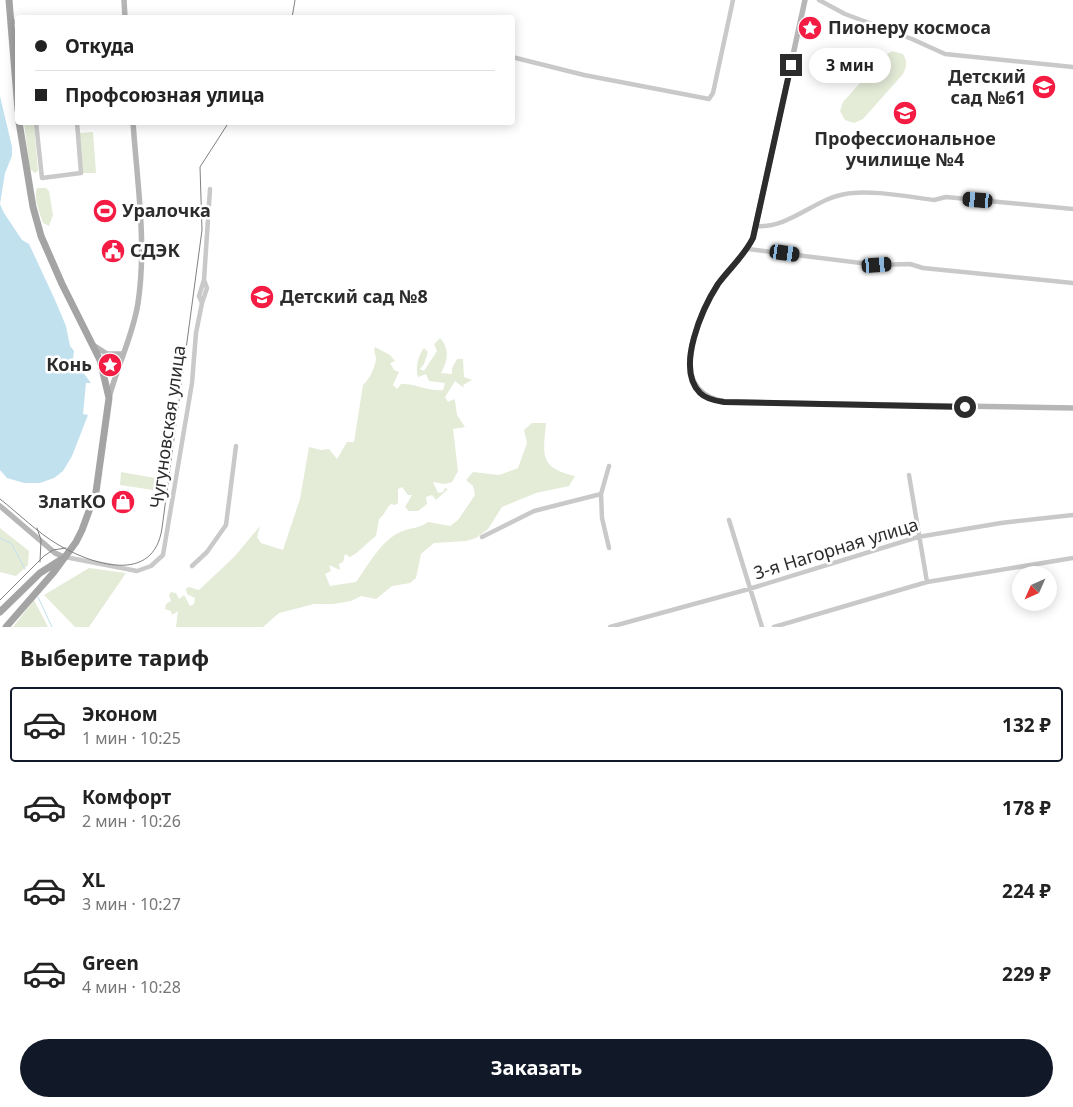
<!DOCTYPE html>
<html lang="ru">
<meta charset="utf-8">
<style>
body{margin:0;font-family:"Noto Sans",sans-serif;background:#f2f2f2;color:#222;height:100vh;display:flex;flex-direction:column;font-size:19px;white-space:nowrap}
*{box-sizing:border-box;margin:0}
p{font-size:16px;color:#767676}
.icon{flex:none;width:28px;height:28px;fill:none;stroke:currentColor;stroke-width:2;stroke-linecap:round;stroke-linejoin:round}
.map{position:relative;height:627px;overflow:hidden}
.panel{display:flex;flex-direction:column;background:#fff;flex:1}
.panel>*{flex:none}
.banner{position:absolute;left:15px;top:15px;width:500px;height:110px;border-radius:5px;box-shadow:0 2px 12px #0003;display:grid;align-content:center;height:110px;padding:0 20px;background:#fff}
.needle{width:32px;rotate:225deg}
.tools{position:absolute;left:1012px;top:566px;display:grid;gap:10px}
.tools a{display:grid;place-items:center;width:45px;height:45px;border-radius:50%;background:#fff;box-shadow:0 2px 12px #0003;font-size:25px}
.end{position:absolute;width:22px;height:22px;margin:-11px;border:6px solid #2c2c2c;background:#fff;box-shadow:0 0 0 2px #fff}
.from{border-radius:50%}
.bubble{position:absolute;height:35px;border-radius:18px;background:#fff;box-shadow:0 2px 12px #0003;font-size:16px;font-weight:700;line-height:35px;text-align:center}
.car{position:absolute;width:15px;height:30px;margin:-15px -8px;border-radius:6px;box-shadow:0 0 4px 1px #0007;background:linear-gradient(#222 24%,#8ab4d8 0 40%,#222 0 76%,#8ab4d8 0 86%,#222 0)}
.banner b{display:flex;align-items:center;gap:18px;height:48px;font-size:19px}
.banner b+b{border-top:1px solid #e0e0e0}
.banner i{width:12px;height:12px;background:#222}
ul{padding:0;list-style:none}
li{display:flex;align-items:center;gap:15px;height:75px;margin:0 10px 8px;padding:0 10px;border:2px solid transparent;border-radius:5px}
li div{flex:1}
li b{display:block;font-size:19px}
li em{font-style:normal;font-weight:700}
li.selected{border-color:#111827}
li>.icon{width:45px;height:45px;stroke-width:1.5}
h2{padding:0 20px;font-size:22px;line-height:60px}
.action{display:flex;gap:10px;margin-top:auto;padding:10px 20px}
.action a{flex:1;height:58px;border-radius:30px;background:#111827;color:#fff;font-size:20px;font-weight:700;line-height:58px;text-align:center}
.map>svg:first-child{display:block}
.green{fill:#e4ebd7}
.water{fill:#c1e1ee}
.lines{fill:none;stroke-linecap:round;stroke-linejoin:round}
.stream{stroke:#c1e1ee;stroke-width:1}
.street{stroke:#c9c9c9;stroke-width:4.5}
.secondary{stroke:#b6b6b6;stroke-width:5.5}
.primary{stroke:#a4a4a4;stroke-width:7}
.tram{stroke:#818181;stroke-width:1}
.route{stroke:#2c2c2c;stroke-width:6}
.labels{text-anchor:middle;stroke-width:5;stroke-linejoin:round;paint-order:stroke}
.poi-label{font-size:18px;font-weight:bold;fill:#2c2c2c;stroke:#fff;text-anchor:start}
.street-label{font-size:18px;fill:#2c2c2c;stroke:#fff}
</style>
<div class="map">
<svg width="1073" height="627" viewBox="0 0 1073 627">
<rect width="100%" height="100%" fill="#fff"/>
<path class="green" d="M 892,51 L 903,54 C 907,61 907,66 903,74 L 863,119 L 854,123 L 845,120 L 840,111 L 843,102 L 884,56 Z
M 24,123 L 34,123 L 38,171 L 35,173 L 30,169 Z
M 93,132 L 96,173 L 83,173 L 79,133 Z
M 37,188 L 46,188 L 49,191 L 53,215 L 49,226 L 43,223 C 40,213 33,198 37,188 Z
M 440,338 C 450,349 448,361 441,373 L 452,374 L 452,368 L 457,359 L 463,359 L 464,377 L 472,380 L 463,385 L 464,388 L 455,381 L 445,397 L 448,402 L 454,399 L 455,401 L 457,415 L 465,427 L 453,429 L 458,471 L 452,482 L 445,484 L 433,482 L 438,493 L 443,492 L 445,488 L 448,489 L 436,500 L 432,495 L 426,497 L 427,504 L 418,511 L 409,511 L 405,507 L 412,495 L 408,495 L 402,487 L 398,489 L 398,503 L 395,505 L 391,504 C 385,509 385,515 379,519 L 376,536 C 366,543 361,551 350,557 L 345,554 L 343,562 L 339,564 L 340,570 L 329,565 L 331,571 L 325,574 L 330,586 L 356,582 C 368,566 382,538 403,531 C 412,527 419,529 428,522 L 450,526 L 458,520 L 475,495 L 473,486 L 466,480 L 473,472 L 499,475 L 518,468 L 527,443 L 524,430 L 532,423 L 546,423 C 543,455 539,468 575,476 L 569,486 L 536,493 L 502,507 L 488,529 L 476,538 L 466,541 L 434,543 L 421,554 L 416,578 L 410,583 L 392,586 L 376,599 L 361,596 L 351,601 L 333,604 L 314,604 L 279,613 L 263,627 L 176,627 L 178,611 L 172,615 L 171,611 L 165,609 L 166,604 L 171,601 L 169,595 L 171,592 L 176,593 L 179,599 L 184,595 L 190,606 L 194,604 L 195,598 L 187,594 L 186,588 L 189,587 L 199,590 L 235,556 L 260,526 L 257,537 L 261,543 L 283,550 L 300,499 L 309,447 L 321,450 L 329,449 L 337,459 L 347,442 L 354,442 L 363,385 C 369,380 375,368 376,359 C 376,354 373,353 375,347 L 390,355 L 395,361 L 390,363 L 394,370 L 399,372 L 393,385 L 397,389 L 401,384 C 416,383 428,392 443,390 L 445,383 L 429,381 L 426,374 L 418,377 C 415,368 418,356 424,348 L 428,352 L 424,364 L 420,369 L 424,371 L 437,351 L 434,344 Z
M 121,472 L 155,478 L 153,490 L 120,485 Z
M 0,528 L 29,551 L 28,565 L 16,576 L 0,572 Z
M 89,568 L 126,573 L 89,627 L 75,627 L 44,595 Z
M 34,600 L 48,627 L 13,627 Z"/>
<path class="water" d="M 0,96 L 12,147 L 12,156 L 5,173 L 0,204 L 4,213 L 22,240 L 29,244 L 55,300 L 66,326 L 70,346 L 74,351 L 73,359 L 91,383 L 86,383 L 83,414 L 88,415 L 72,456 L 63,471 L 54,478 L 40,483 L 24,483 L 7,478 L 0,470 Z"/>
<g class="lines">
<path class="stream" d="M 0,538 L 11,543 L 25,569
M 38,597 L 52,627"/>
<path class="street" d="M 819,0 L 845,14 L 912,39 L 945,54 L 1073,67
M 10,21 L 18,22
M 512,57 L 584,75 L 709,99 L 713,93 L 733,0
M 36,122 L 42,178 L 81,173 L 77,122
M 756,226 C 788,229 815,199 845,194 C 868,189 910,197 934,200 L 946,197 L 1073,209
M 748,249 L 877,265 L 910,264 L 923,268 L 1073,283
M 202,303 L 207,288 L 204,280
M 909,475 L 927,582
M 601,494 L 602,518 L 609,548
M 729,520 L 762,627
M 482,537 L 534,511 L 601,494 L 609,466
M 65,557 L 137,571 L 151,566 L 163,555 L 192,383 L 196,333 L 202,303 L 199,296 L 204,280 L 210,189
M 192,566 L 207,552 L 226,525 L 236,446
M 610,627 L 749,589 L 918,537 L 1001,523 L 1073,515
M 774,627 L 927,582 L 1073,558"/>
<path class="secondary" d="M 124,0 L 125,18
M 805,0 L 753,238 C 744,257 727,269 716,287 C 697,321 664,392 725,402 L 1073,408
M 93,345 L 107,354 L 123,354
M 109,398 C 117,366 133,336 138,303 C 147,243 137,182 133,122
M 0,506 L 55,553 L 64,557"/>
<path class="primary" d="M 9,0 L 18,110
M 0,612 L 40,573 L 62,559
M 6,627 L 54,572 L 76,542 L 82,530 L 96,492 L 109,398 L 100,360 L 62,284 L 41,236 L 33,207 L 19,122"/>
<path class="tram" d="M 292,18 L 295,0
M 0,499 C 19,514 37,532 57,544 C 92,565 154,585 162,528 L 202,230 L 200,167 L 229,122
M 37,528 L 41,540 L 40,562
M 0,600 L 44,556 L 53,550 L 66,548"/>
</g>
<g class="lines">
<path class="route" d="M 791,65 L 753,238 C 744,256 730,268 718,284 C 703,307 675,368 700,393 C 706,399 716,401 724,402 L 965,407"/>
</g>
<defs>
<g id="sight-disc" transform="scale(1.25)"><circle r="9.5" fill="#f51c44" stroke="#fff"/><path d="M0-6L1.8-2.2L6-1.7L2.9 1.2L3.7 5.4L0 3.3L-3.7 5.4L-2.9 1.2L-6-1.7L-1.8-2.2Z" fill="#fff"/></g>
<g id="school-disc" transform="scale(1.25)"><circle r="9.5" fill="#f51c44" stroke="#fff"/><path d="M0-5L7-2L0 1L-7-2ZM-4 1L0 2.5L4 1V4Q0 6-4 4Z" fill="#fff"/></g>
<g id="university-disc" transform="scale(1.25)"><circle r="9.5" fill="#f51c44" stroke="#fff"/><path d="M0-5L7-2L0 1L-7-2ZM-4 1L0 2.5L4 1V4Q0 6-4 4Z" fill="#fff"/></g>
<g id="stadium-disc" transform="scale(1.25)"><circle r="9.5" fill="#f51c44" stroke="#fff"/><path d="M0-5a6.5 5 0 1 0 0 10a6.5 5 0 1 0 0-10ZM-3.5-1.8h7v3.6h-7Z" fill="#fff"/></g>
<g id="civic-disc" transform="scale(1.25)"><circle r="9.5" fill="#f51c44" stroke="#fff"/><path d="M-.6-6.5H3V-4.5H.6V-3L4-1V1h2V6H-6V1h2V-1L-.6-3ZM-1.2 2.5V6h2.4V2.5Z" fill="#fff"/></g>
<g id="shop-disc" transform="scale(1.25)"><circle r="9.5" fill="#f51c44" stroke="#fff"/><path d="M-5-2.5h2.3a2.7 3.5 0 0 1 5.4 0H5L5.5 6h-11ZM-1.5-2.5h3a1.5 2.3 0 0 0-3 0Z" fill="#fff"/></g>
</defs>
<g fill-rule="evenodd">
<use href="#sight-disc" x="810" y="28"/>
<use href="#school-disc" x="1044" y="87"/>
<use href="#university-disc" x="905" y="113"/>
<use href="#stadium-disc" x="105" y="211"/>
<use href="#civic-disc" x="113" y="251"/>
<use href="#school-disc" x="262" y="297"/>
<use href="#sight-disc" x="110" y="365"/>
<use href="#shop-disc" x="123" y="502"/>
</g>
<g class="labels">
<g class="poi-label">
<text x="828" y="34">Пионеру космоса</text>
<text x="1026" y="83" text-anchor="end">Детский<tspan x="1026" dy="21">сад №61</tspan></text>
<text x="905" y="145" text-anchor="middle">Профессиональное<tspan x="905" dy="21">училище №4</tspan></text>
<text x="122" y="217">Уралочка</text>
<text x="130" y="257">СДЭК</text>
<text x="280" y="303">Детский сад №8</text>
<text x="92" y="371" text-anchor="end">Конь</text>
<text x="106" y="508" text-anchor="end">ЗлатКО</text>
</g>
<g class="street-label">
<text transform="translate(168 427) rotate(-82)" y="6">Чугуновская улица</text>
<text transform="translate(836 549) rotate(-17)" y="6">3-я Нагорная улица</text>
</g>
</g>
</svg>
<div class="tools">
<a><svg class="needle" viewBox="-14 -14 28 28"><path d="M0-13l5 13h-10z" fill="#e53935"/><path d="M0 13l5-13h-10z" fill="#767676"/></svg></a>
</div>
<i class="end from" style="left:965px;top:407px"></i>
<i class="end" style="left:791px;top:65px"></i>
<div class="bubble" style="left:809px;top:48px;width:82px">3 мин</div>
<i class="car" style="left:978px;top:200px;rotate:275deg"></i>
<i class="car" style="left:785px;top:253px;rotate:98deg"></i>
<i class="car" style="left:877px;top:265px;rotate:86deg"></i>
<div class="banner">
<b><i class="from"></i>Откуда</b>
<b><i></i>Профсоюзная улица</b>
</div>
</div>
<section class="panel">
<h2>Выберите тариф</h2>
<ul>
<li class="selected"><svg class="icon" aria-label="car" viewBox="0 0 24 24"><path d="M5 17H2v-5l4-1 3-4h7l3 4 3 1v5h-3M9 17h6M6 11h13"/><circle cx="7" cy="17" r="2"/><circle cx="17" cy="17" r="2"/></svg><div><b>Эконом</b><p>1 мин · 10:25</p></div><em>132 ₽</em></li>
<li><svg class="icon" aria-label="car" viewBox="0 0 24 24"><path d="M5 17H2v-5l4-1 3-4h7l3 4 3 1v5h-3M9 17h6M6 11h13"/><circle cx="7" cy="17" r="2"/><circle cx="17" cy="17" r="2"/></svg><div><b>Комфорт</b><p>2 мин · 10:26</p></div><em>178 ₽</em></li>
<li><svg class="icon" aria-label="car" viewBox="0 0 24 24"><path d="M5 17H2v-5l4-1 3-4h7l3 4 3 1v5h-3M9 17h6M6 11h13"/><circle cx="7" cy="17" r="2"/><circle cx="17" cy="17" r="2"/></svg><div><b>XL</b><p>3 мин · 10:27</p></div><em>224 ₽</em></li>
<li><svg class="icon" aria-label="car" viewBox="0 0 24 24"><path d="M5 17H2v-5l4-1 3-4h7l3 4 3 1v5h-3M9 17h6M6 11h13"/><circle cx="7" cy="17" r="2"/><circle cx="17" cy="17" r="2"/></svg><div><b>Green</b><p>4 мин · 10:28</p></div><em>229 ₽</em></li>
</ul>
<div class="action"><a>Заказать</a></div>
</section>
